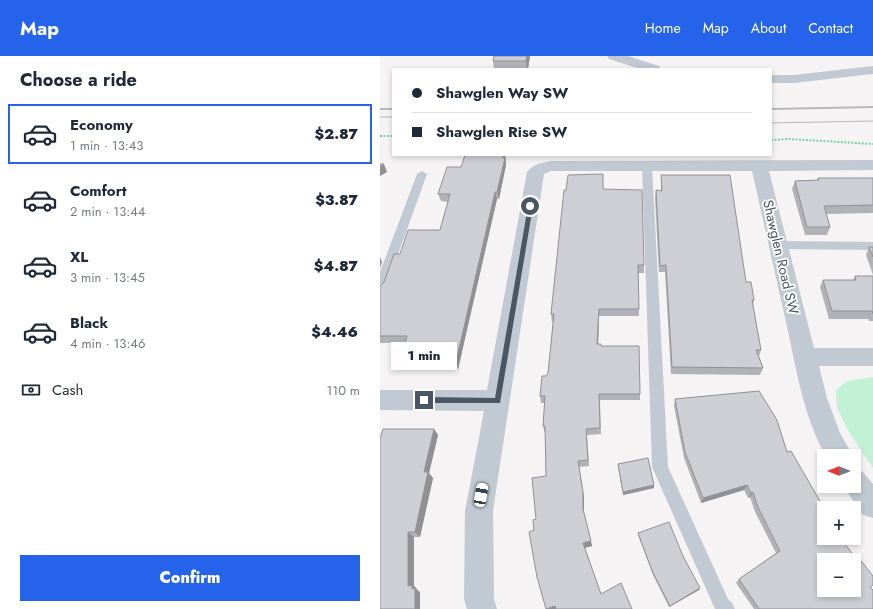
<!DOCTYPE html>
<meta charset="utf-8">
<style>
body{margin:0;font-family:Jost,sans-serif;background:#f2f2f3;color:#1f2937;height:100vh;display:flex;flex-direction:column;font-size:15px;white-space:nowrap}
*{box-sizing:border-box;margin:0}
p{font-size:13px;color:#747a83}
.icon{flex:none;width:22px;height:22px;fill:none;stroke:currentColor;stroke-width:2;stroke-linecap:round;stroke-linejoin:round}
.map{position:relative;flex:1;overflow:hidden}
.drawer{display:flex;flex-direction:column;background:#fff;width:380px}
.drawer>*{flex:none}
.guide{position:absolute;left:12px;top:12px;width:380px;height:88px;border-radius:0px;box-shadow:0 2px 6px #0003;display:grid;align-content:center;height:88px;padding:0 20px;background:#fff}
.needle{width:26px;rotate:270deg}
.fabs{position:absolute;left:437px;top:393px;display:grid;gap:8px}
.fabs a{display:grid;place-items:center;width:44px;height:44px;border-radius:0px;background:#fff;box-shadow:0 2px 6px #0003;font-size:20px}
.end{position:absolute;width:18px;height:18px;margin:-9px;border:5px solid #4a5661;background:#fff;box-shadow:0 0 0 2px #fff}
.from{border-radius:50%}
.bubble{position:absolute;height:28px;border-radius:0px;background:#fff;box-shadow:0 2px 6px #0003;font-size:13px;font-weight:800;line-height:28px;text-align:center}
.car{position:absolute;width:12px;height:24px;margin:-12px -6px;border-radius:5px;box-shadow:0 0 3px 1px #0007;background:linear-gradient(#fff 24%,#345 0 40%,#fff 0 76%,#345 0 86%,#fff 0)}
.guide b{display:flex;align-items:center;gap:14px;height:38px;font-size:15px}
.guide b+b{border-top:1px solid #e0e1e3}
.guide i{width:10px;height:10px;background:#1f2937}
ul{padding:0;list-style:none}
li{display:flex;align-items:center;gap:12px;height:60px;margin:0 8px 6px;padding:0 12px;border:2px solid transparent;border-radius:0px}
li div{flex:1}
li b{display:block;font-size:15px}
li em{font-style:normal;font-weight:800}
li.selected{border-color:#2563eb}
li>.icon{width:36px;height:36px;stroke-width:1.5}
h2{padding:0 20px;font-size:18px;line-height:48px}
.pay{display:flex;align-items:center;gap:10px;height:44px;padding:0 20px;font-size:15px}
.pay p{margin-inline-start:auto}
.button{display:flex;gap:8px;margin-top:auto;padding:8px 20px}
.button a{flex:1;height:46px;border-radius:0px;background:#2563eb;color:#fff;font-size:16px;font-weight:800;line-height:46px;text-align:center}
header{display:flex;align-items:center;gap:24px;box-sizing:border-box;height:56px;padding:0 20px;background:#2563eb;color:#fff}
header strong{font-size:19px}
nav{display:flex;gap:22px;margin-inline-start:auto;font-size:14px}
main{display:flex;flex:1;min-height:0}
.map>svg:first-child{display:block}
.green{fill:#c3f1d5}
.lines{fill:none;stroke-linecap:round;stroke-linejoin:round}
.path{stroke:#7ad0a6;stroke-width:2;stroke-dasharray:2 1.5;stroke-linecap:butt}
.lane{fill:#c1cad2;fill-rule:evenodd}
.street{fill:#c1cad2;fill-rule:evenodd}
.tram{stroke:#b5b8bd;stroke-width:1}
.rail{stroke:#b5b8bd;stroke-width:2}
.wall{fill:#b0b2b7}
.shaded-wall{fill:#909195}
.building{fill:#cdcfd5;stroke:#909195;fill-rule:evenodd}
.route{fill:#4a5661}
.labels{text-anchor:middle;stroke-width:3.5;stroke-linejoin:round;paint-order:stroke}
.street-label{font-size:14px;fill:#4a5661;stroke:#fff}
</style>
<header>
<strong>Map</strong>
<nav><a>Home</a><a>Map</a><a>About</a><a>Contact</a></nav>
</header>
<main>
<section class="drawer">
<h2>Choose a ride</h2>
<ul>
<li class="selected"><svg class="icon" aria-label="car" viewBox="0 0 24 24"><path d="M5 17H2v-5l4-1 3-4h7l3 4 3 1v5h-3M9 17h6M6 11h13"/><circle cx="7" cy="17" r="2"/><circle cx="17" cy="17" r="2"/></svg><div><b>Economy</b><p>1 min · 13:43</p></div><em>$2.87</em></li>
<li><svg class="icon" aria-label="car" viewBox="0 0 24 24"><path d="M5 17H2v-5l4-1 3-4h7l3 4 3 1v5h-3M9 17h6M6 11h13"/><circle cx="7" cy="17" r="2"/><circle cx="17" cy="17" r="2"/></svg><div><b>Comfort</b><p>2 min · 13:44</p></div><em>$3.87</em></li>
<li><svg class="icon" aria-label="car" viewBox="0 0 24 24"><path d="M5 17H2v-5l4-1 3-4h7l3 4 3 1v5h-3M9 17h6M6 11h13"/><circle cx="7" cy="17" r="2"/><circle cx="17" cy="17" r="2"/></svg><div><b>XL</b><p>3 min · 13:45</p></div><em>$4.87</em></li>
<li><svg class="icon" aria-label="car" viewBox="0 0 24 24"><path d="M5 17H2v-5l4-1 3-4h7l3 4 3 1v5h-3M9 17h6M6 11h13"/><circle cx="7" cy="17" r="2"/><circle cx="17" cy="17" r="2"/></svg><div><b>Black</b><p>4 min · 13:46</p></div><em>$4.46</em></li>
</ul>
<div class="pay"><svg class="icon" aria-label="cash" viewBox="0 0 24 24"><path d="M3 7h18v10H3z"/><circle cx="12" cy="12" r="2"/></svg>Cash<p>110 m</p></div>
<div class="button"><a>Confirm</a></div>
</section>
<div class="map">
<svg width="493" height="553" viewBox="0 0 493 553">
<rect width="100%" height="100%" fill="#f5f3f3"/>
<path class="green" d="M 493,321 L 493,412 L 470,378 L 457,352 L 456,334 L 467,325 Z"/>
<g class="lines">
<path class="path" d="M 0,80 L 13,80
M 391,84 L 409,83 L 493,88"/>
<path class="lane" d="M 267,107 L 272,110 L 288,411 L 348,543 L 352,547 L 355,553 L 335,553 L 272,411 L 262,110 Z
M 42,115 L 47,118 L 6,232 L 4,235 L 0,237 L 0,216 L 37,118 Z
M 398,185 L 493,186 L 493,194 L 398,193 L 394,192 L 392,189 L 394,186 Z"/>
<path class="street" d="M 227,0 L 248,0 L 279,10 L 281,13 L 260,13 L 229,3 Z
M 493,10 L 493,18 L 414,27 L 391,27 L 391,19 L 414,19 Z
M 493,104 L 493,114 L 389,115 L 434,292 L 493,292 L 493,310 L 439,310 L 447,342 L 460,377 L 473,400 L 446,400 C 424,362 417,317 408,275 C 396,222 384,168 372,115 L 171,115 L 164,118 L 113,455 L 114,543 L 117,553 L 87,553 L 84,543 L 85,455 L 104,355 L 0,354 L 0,334 L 107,334 L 147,116 C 153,108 162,107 171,105 Z
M 474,412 L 483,416 L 493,428 L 493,462 L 483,459 L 463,430 L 474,430 Z"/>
<path class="tram" d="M 0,61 L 13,61
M 391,67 L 493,65"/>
<path class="rail" d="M 0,53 L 13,53
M 391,53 L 493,51"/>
</g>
<path class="wall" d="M 150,0 L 148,13 L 114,13 L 113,5 Z
M 85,99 L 125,99 L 126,109 L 119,143 L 117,143 L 78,313 L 23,313 L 19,307 L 25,287 L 0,287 L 0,230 L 4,226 L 20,198 L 60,174 L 68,146 L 61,145 L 58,138 L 81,111 Z
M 223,118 L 223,133 L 264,209 L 264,217 L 258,217 L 259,260 L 219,260 L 218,288 L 221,290 L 260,338 L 260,344 L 220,344 L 221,378 L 207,379 L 209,410 L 199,411 L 204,442 L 204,457 L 212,490 L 205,492 L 221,538 L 252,553 L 166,553 L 154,474 L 156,463 L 166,420 L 165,377 L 163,370 L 165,347 L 161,347 L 160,340 L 168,317 L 173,266 L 172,266 L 171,258 Z
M 281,119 L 366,226 L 374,244 L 373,248 L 381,294 L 379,300 L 383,312 L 380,319 L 291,318 L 285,216 L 279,216 L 275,142 L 276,134 L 281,135 Z
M 438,122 L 493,122 L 493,157 L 446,158 L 450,171 L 447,179 L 425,179 L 412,133 L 415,125 L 437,124 Z
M 489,191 L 493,191 L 493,219 L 486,199 Z
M 475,220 L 493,220 L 493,265 L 489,265 L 488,263 L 449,263 L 440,231 L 443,224 L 473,224 Z
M 295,343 L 407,396 L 442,458 L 490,531 L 493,553 L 374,553 L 356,527 L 359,523 L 396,497 L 375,456 L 370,441 L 368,442 L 364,434 L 321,447 L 304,402 L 294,350 Z
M 54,373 L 58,379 L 49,417 L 53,422 L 40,481 L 34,481 L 34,530 L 37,533 L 37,534 L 40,536 L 0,553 Z
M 238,408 L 274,432 L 243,439 L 238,411 Z
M 258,477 L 303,500 L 319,534 L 289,551 L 273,519 L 258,479 Z"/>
<path class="shaded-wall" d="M 147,0 L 150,0 L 148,13 L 147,13 L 146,5 Z
M 124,99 L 125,99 L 126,109 L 119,143 L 117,136 Z
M 4,108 L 7,116 L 0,120 L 0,111 Z
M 115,136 L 117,143 L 78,313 L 76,306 Z
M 0,201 L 2,206 L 0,212 Z
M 219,253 L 219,260 L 218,295 L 217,288 Z
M 54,373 L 58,379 L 49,417 L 53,422 L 40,481 L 35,476 L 44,416 Z
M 198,405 L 204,442 L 204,458 L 203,453 Z
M 274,429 L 274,432 L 243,439 L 243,436 Z
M 367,429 L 364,434 L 321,447 L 323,442 Z
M 373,436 L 370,441 L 368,442 L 371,437 Z
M 28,476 L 34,481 L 34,530 L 37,533 L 37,534 L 40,536 L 40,553 L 35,553 L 28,530 Z
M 211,485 L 212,490 L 204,492 L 203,487 Z
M 320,532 L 319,534 L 289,551 L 290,550 Z
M 175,550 L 176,553 L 167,553 Z"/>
<path class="building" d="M 114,0 L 147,0 L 146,5 L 113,5 Z
M 85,99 L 124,99 L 123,102 L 125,102 L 117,136 L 115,136 L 76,306 L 19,307 L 27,280 L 0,280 L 0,230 L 4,226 L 14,198 L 20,198 L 28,174 L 60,174 L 70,138 L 58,138 L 67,111 L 81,111 Z
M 0,108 L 4,108 L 0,111 Z
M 223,118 L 223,133 L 262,134 L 264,209 L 258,209 L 259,253 L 219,253 L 217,288 L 221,288 L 221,290 L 259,290 L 260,338 L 219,338 L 220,372 L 206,373 L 208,404 L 198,405 L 203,436 L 203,453 L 211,485 L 203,487 L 221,538 L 241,527 L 252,553 L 176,553 L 175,550 L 166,553 L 157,521 L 149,476 L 154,474 L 153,464 L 156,463 L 152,422 L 166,420 L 165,370 L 163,370 L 165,340 L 160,340 L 162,320 L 166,320 L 168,317 L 174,258 L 171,258 L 184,134 L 186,134 L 188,119 Z
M 281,119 L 350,119 L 366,226 L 371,226 L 374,244 L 372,244 L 381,294 L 376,294 L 383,312 L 292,311 L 286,209 L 280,210 L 276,134 L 282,135 Z
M 438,122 L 493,122 L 493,149 L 444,150 L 450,171 L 427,171 L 415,125 L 439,124 Z
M 489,191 L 493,191 L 493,201 Z
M 475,220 L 493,220 L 493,258 L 492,255 L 452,255 L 443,224 L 476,224 Z
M 379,335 L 397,364 L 407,396 L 411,395 L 444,452 L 444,455 L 441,456 L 444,461 L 444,482 L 460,482 L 476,502 L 478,501 L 493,520 L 493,529 L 490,531 L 493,534 L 493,553 L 379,553 L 359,523 L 400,495 L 378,451 L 373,436 L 371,437 L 367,429 L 323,442 L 305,396 L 295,343 ZM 444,504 L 474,504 L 474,534 L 444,534 Z
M 3,373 L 54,373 L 44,416 L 48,416 L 35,476 L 28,476 L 28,530 L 32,529 L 32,533 L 35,532 L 35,553 L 0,553 L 0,382 Z
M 268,402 L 274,429 L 243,436 L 238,408 Z
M 289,466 L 303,500 L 320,532 L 290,550 L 273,517 L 258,477 Z"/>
<path class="route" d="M 150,148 L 153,150 L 120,347 L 42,347 L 41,344 L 44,341 L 115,342 L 148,150 Z"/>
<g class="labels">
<g class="street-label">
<text transform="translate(401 201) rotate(77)" y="5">Shawglen Road SW</text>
</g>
</g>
</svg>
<div class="fabs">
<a><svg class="needle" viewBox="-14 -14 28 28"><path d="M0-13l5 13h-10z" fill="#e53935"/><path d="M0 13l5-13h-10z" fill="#747a83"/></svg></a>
<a>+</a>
<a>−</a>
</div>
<i class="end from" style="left:150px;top:150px"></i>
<i class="end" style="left:44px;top:344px"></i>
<div class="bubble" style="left:11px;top:286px;width:66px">1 min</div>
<i class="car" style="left:101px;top:439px;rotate:10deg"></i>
<div class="guide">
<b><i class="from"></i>Shawglen Way SW</b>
<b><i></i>Shawglen Rise SW</b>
</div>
</div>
</main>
